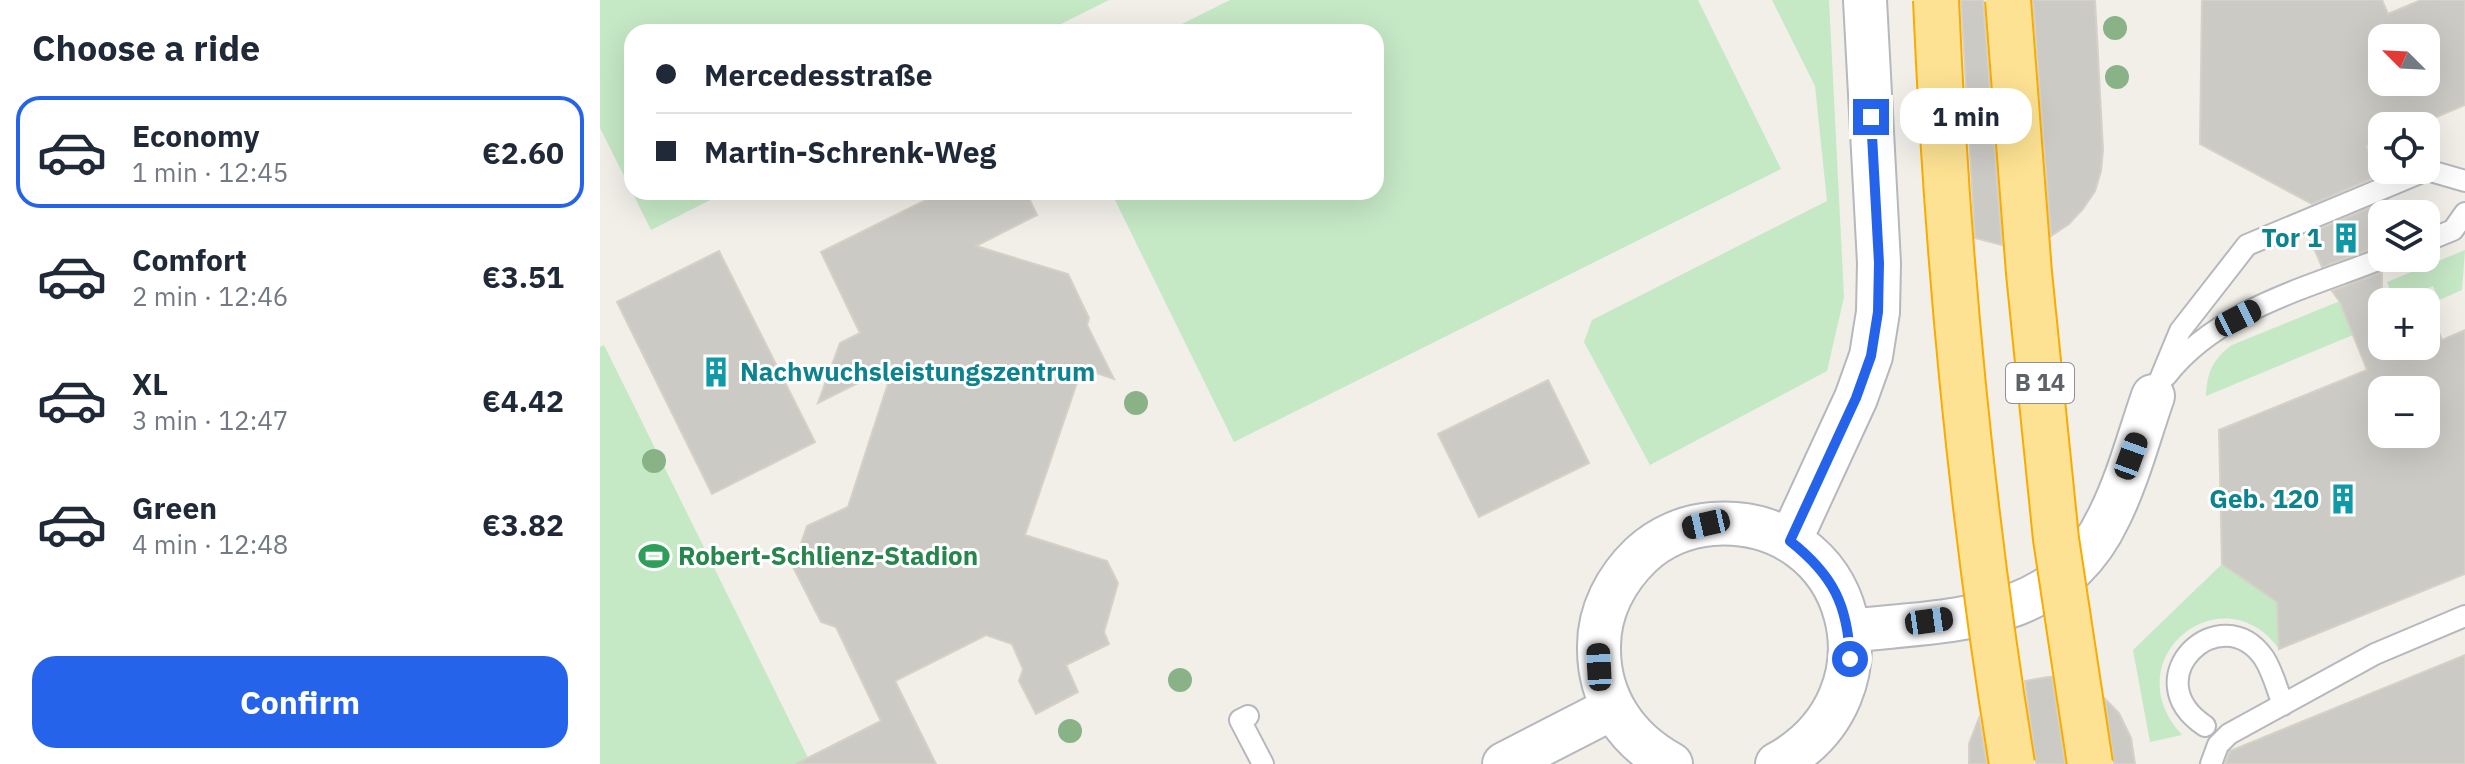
<!DOCTYPE html>
<meta charset="utf-8">
<style>
body{margin:0;font-family:"IBM Plex Sans",sans-serif;background:#f2f2f3;color:#1f2937;height:100vh;display:flex;flex-direction:column;font-size:30px;white-space:nowrap}
*{box-sizing:border-box;margin:0}
p{font-size:26px;color:#747a83}
.icon{flex:none;width:44px;height:44px;fill:none;stroke:currentColor;stroke-width:2;stroke-linecap:round;stroke-linejoin:round}
.map{position:relative;flex:1;overflow:hidden}
.panel{display:flex;flex-direction:column;background:#fff;width:600px}
.panel>*{flex:none}
.top-card{position:absolute;left:24px;top:24px;width:760px;height:176px;border-radius:24px;box-shadow:0 8px 32px #0002;display:grid;align-content:center;height:176px;padding:0 32px;background:#fff}
.needle{width:52px;rotate:294deg}
.tools{position:absolute;left:1768px;top:24px;display:grid;gap:16px}
.tools a{display:grid;place-items:center;width:72px;height:72px;border-radius:16px;background:#fff;box-shadow:0 8px 32px #0002;font-size:40px}
.end{position:absolute;width:36px;height:36px;margin:-18px;border:10px solid #2563eb;background:#fff;box-shadow:0 0 0 4px #fff}
.from{border-radius:50%}
.bubble{position:absolute;height:56px;border-radius:24px;background:#fff;box-shadow:0 8px 32px #0002;font-size:26px;font-weight:800;line-height:56px;text-align:center}
.car{position:absolute;width:24px;height:48px;margin:-24px -12px;border-radius:10px;box-shadow:0 0 6px 2px #0007;background:linear-gradient(#222 24%,#8ab4d8 0 40%,#222 0 76%,#8ab4d8 0 86%,#222 0)}
.top-card b{display:flex;align-items:center;gap:28px;height:76px;font-size:30px}
.top-card b+b{border-top:2px solid #e0e1e3}
.top-card i{width:20px;height:20px;background:#1f2937}
ul{padding:0;list-style:none}
li{display:flex;align-items:center;gap:24px;height:112px;margin:0 16px 12px;padding:0 16px;border:4px solid transparent;border-radius:24px}
li div{flex:1}
li b{display:block;font-size:30px}
li em{font-style:normal;font-weight:800}
li.active{border-color:#2563eb}
li>.icon{width:72px;height:72px;stroke-width:1.5}
h2{padding:0 32px;font-size:36px;line-height:96px}
.button{display:flex;gap:16px;margin-top:auto;padding:16px 32px}
.button a{flex:1;height:92px;border-radius:24px;background:#2563eb;color:#fff;font-size:32px;font-weight:800;line-height:92px;text-align:center}
main{display:flex;flex:1;min-height:0}
.map>svg:first-child{display:block}
.green{fill:#c5e8c5}
.pier{fill:#f1efe8}
.building{fill:#cccac5;stroke:#d6d1c6;stroke-width:2;fill-rule:evenodd}
.lines{fill:none;stroke-linecap:round;stroke-linejoin:round}
.lane-casing{stroke:#b5b8bc;stroke-width:24}
.street-casing{stroke:#b5b8bc;stroke-width:46}
.lane{stroke:#fff;stroke-width:20}
.street{stroke:#fff;stroke-width:42}
.highway-bridge-casing{stroke:#f9ab00;stroke-width:48;stroke-linecap:butt}
.highway-bridge{stroke:#fde293;stroke-width:44}
.tree{fill:#89b387}
.route{stroke:#2563eb;stroke-width:10}
.labels{text-anchor:middle;stroke-width:6;stroke-linejoin:round;paint-order:stroke}
.shield{fill:#fff;stroke:#8f9295;stroke-width:2}
.shield-label{font-size:24px;font-weight:bold;fill:#5f6368}
.culture-label{font-size:26px;font-weight:bold;fill:#0d838f;stroke:#fff;text-anchor:end}
.leisure-label{font-size:26px;font-weight:bold;fill:#27864d;stroke:#fff;text-anchor:start}
</style>
<main>
<section class="panel">
<h2>Choose a ride</h2>
<ul>
<li class="active"><svg class="icon" aria-label="car" viewBox="0 0 24 24"><path d="M5 17H2v-5l4-1 3-4h7l3 4 3 1v5h-3M9 17h6M6 11h13"/><circle cx="7" cy="17" r="2"/><circle cx="17" cy="17" r="2"/></svg><div><b>Economy</b><p>1 min · 12:45</p></div><em>€2.60</em></li>
<li><svg class="icon" aria-label="car" viewBox="0 0 24 24"><path d="M5 17H2v-5l4-1 3-4h7l3 4 3 1v5h-3M9 17h6M6 11h13"/><circle cx="7" cy="17" r="2"/><circle cx="17" cy="17" r="2"/></svg><div><b>Comfort</b><p>2 min · 12:46</p></div><em>€3.51</em></li>
<li><svg class="icon" aria-label="car" viewBox="0 0 24 24"><path d="M5 17H2v-5l4-1 3-4h7l3 4 3 1v5h-3M9 17h6M6 11h13"/><circle cx="7" cy="17" r="2"/><circle cx="17" cy="17" r="2"/></svg><div><b>XL</b><p>3 min · 12:47</p></div><em>€4.42</em></li>
<li><svg class="icon" aria-label="car" viewBox="0 0 24 24"><path d="M5 17H2v-5l4-1 3-4h7l3 4 3 1v5h-3M9 17h6M6 11h13"/><circle cx="7" cy="17" r="2"/><circle cx="17" cy="17" r="2"/></svg><div><b>Green</b><p>4 min · 12:48</p></div><em>€3.82</em></li>
</ul>
<div class="button"><a>Confirm</a></div>
</section>
<div class="map">
<svg width="1865" height="764" viewBox="0 0 1865 764">
<rect width="100%" height="100%" fill="#f1efe8"/>
<path class="green" d="M 0,0 L 509,0 L 445,32 L 32,32 L 32,192 L 126,192 L 51,230 L 0,128 Z
M 630,0 L 1098,0 L 1181,169 L 634,442 L 511,192 L 776,192 L 776,32 L 566,32 Z
M 1172,0 L 1229,0 L 1244,297 L 1227,371 L 1050,465 L 984,342 L 992,320 L 1227,201 L 1215,86 Z
M 1865,250 L 1862,290 L 1839,300 L 1833,286 L 1811,295 L 1809,291 L 1793,297 L 1787,282 Z
M 1772,288 L 1778,304 L 1746,317 L 1753,335 L 1606,396 C 1607,372 1613,359 1632,345 Z
M 4,345 L 211,764 L 0,764 L 0,347 Z
M 1622,564 L 1677,602 L 1679,649 C 1623,571 1512,659 1582,735 L 1550,742 L 1533,650 Z"/>
<path class="pier" d="M 1461,352 L 1476,355 L 1487,361 L 1496,447 L 1487,469 L 1468,502 L 1438,537 L 1411,556 L 1375,568 L 1350,569 L 1337,565 L 1323,441 L 1328,433 L 1351,406 L 1385,378 L 1409,364 L 1439,354 Z"/>
<path class="building" d="M 1361,0 L 1383,0 L 1402,245 L 1375,238 Z
M 1433,0 L 1495,0 L 1503,150 L 1501,171 L 1495,191 L 1483,209 L 1469,224 L 1451,236 Z
M 1602,0 L 1782,0 L 1788,14 L 1821,0 L 1865,0 L 1865,105 L 1815,126 L 1782,126 L 1782,139 L 1766,146 L 1778,176 L 1712,204 L 1600,144 ZM 1782,38 L 1826,38 L 1826,82 L 1782,82 Z
M 342,192 L 426,192 L 437,215 L 376,246 L 468,274 L 489,318 L 487,325 L 514,379 L 482,368 L 425,535 L 507,561 L 518,583 L 504,632 L 509,644 L 466,665 L 478,692 L 436,714 L 419,681 L 423,669 L 412,644 L 386,635 L 295,681 L 336,764 L 196,764 L 281,721 L 236,627 L 221,622 L 193,567 L 207,526 L 248,507 L 294,365 L 218,403 L 240,343 L 260,333 L 221,252 Z
M 1788,200 L 1794,214 L 1782,214 L 1782,245 L 1722,267 L 1708,234 Z
M 119,251 L 215,442 L 112,494 L 17,302 Z
M 1782,272 L 1782,346 L 1826,346 L 1826,313 L 1830,311 L 1842,340 L 1865,330 L 1865,574 L 1679,649 L 1677,602 L 1622,564 L 1619,430 L 1767,370 L 1740,302 L 1732,291 ZM 1782,390 L 1826,390 L 1826,434 L 1782,434 Z
M 948,380 L 989,463 L 879,517 L 838,434 Z
M 1865,655 L 1865,764 L 1625,764 L 1630,751 Z
M 1448,677 L 1452,677 L 1465,764 L 1436,764 L 1425,681 Z
M 1505,699 L 1519,713 L 1531,738 L 1535,764 L 1514,764 Z
M 1379,718 L 1387,764 L 1369,764 L 1369,744 Z"/>
<g class="lines">
<g class="lane-casing">
<path id="lane" d="M 1826,241 L 1853,230 L 1865,213
M 1566,376 C 1616,310 1710,287 1783,258
M 1553,396 L 1580,331 L 1647,245 L 1827,170 L 1865,181
M 648,716 L 640,720 L 663,764
M 1605,726 C 1533,678 1621,596 1664,658 C 1673,672 1677,689 1683,705
M 1611,764 L 1618,745 L 1629,734 L 1775,654 L 1865,616"/>
</g>
<g class="street-casing">
<path id="street" d="M 1190,541 L 1256,398 L 1271,356 L 1278,312 L 1279,263 L 1265,0
M 1249,631 C 1352,619 1458,625 1509,517 C 1528,479 1539,436 1553,396
M 904,764 L 1013,708
M 1071,764 C 1027,740 998,699 999,646 C 999,611 1016,579 1041,555 C 1060,537 1086,526 1112,524 C 1255,514 1303,696 1177,764"/>
</g>
<use href="#lane" class="lane"/>
<use href="#street" class="street"/>
<g class="highway-bridge-casing">
<path id="highway-bridge" d="M 1336,0 C 1347,255 1371,512 1412,764
M 1408,0 L 1429,273 L 1456,539 L 1490,764"/>
</g>
<use href="#highway-bridge" class="highway-bridge"/>
</g>
<g class="tree">
<circle cx="1515" cy="28" r="12"/>
<circle cx="1517" cy="77" r="12"/>
<circle cx="536" cy="403" r="12"/>
<circle cx="54" cy="461" r="12"/>
<circle cx="580" cy="680" r="12"/>
<circle cx="470" cy="731" r="12"/>
</g>
<g class="lines">
<path class="route" d="M 1250,659 C 1248,605 1233,575 1190,541 L 1256,398 L 1271,356 L 1278,312 L 1279,263 L 1271,117"/>
</g>
<defs>
<g id="building-bare" transform="scale(2.4)"><path d="M-4-6H4V6H1V3H-1V6H-4ZM-2.5-4.3h1.7v1.8h-1.7ZM.8-4.3h1.7v1.8H.8ZM-2.5-1h1.7V.8h-1.7ZM.8-1h1.7V.8H.8Z" fill="#0f9aa8" stroke="#fff" stroke-width="2.5" paint-order="stroke"/></g>
<g id="stadium-bare" transform="scale(2.4)"><path d="M0-5a6.5 5 0 1 0 0 10a6.5 5 0 1 0 0-10ZM-3.5-1.8h7v3.6h-7Z" fill="#2e9e5b" stroke="#fff" stroke-width="2.5" paint-order="stroke"/></g>
</defs>
<g fill-rule="evenodd">
<use href="#building-bare" x="1746" y="238"/>
<use href="#building-bare" x="116" y="372"/>
<use href="#building-bare" x="1743" y="499"/>
<use href="#stadium-bare" x="54" y="556"/>
</g>
<g class="labels">
<rect class="shield" x="1406" y="363" width="68" height="40" rx="6"/>
<g class="shield-label">
<text x="1440" y="391">B 14</text>
</g>
<g class="culture-label">
<text x="1722" y="247">Tor 1</text>
<text x="140" y="381" text-anchor="start">Nachwuchsleistungszentrum</text>
<text x="1719" y="508">Geb. 120</text>
</g>
<g class="leisure-label">
<text x="78" y="565">Robert-Schlienz-Stadion</text>
</g>
</g>
</svg>
<div class="tools">
<a><svg class="needle" viewBox="-14 -14 28 28"><path d="M0-13l5 13h-10z" fill="#e53935"/><path d="M0 13l5-13h-10z" fill="#747a83"/></svg></a>
<a><svg class="icon" aria-label="locate" viewBox="0 0 24 24"><circle cx="12" cy="12" r="6"/><path d="M12 2v4M12 18v4M2 12h4M18 12h4"/></svg></a>
<a><svg class="icon" aria-label="layers" viewBox="0 0 24 24"><path d="M12 4l9 5-9 5-9-5zM3 14l9 5 9-5"/></svg></a>
<a>+</a>
<a>−</a>
</div>
<i class="end from" style="left:1250px;top:659px"></i>
<i class="end" style="left:1271px;top:117px"></i>
<div class="bubble" style="left:1300px;top:88px;width:132px">1 min</div>
<i class="car" style="left:1638px;top:318px;rotate:63deg"></i>
<i class="car" style="left:1531px;top:456px;rotate:20deg"></i>
<i class="car" style="left:1106px;top:524px;rotate:257deg"></i>
<i class="car" style="left:1329px;top:621px;rotate:82deg"></i>
<i class="car" style="left:999px;top:667px;rotate:357deg"></i>
<div class="top-card">
<b><i class="from"></i>Mercedesstraße</b>
<b><i></i>Martin-Schrenk-Weg</b>
</div>
</div>
</main>
